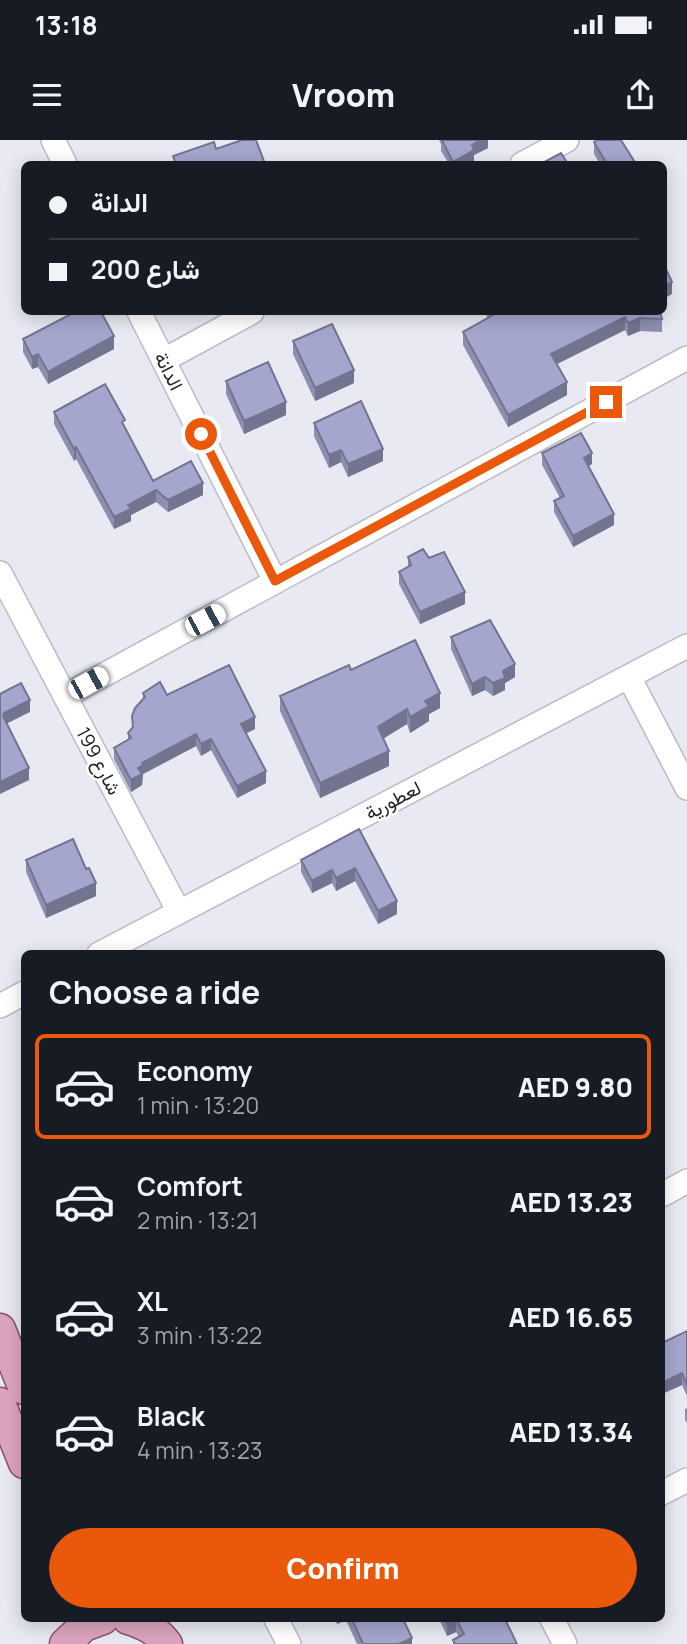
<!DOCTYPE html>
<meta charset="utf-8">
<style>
body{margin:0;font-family:Manrope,Vazirmatn,sans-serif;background:#242831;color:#f1f3f6;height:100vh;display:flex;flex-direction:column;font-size:26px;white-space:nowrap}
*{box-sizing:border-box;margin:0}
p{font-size:23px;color:#9ea1a6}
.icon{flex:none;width:38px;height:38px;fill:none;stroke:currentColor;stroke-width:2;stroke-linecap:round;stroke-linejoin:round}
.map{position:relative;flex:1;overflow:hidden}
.panel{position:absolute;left:21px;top:810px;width:644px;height:672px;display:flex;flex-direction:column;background:#171b24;border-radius:10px;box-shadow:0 4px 18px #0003}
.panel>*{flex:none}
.guide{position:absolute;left:21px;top:21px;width:646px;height:154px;border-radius:10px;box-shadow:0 4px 18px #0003;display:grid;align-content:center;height:154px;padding:0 28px;background:#171b24}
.end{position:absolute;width:32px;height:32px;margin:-16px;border:9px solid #ea580c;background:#fff;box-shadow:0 0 0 4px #fff}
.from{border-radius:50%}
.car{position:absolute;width:21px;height:42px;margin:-21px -10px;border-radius:9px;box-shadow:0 0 5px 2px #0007;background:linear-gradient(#fff 24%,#345 0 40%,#fff 0 76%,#345 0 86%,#fff 0)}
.guide b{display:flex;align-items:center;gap:24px;height:66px;font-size:26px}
.guide b+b{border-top:2px solid #363941}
.guide i{width:18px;height:18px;background:#f1f3f6}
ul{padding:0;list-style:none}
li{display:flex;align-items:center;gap:21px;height:105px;margin:0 14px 10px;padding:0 14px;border:4px solid transparent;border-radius:10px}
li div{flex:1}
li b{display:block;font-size:26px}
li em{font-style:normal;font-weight:800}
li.selected{border-color:#ea580c}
li>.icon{width:63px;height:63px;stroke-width:1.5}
h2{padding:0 28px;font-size:32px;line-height:84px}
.action{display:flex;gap:14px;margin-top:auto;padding:14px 28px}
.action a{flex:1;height:80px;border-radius:42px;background:#ea580c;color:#fff;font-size:28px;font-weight:800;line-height:80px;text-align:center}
.status{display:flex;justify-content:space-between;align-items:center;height:49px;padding:0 35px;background:#171b24;direction:ltr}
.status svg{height:19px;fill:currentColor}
header{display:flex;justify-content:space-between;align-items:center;height:91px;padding:0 28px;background:#171b24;font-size:32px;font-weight:800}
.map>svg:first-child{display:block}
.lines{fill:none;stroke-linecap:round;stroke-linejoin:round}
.minor-casing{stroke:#babbc4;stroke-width:26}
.major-casing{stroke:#8b506d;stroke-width:33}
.minor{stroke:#fff;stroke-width:23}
.major{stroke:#dba4be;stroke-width:30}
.wall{fill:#8d8fb0}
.shaded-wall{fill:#737490}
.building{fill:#a4a6cd;stroke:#737490;stroke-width:2}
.route{stroke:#ea580c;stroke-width:9}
.labels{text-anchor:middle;stroke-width:5;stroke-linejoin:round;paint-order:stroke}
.street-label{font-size:19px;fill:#232326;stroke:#fff}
</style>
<div class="status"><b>13:18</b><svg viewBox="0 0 49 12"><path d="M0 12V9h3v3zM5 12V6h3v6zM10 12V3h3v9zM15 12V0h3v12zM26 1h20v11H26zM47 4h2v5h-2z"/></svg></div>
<header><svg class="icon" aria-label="menu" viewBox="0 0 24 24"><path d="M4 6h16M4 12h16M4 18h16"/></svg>Vroom<svg class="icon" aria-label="share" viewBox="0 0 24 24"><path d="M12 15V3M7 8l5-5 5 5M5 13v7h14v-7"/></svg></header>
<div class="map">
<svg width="687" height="1504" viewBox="0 0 687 1504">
<rect width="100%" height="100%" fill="#e8e9f2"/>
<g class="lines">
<g class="minor-casing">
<path id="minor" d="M 53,0 L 65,24
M 522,24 L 567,0
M 139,172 L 275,441
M 164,220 L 252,172
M 0,433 L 179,772
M 629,537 L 687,648
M 65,556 L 687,218
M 99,814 L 687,506
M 0,866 L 24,853
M 662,1055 L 687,1041
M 662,1353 L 687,1340
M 276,1479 L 289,1504
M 552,1479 L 565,1504"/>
</g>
<g class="major-casing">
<path id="major" d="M 0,1189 L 24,1249
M 0,1263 L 24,1323
M 128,1479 C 144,1484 157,1490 167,1504
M 65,1504 L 84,1486 L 103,1479"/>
</g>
<use href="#minor" class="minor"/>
<use href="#major" class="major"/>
</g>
<path class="wall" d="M 439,0 L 488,0 L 488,8 L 474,15 L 474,22 L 469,24 L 449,24 L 441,11 L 441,4 Z
M 594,2 L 636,24 L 600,24 L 594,14 Z
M 484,172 L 662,172 L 662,192 L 640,191 L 628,196 L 625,190 L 557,224 L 567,255 L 508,287 L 463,205 L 463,192 L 488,178 Z
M 23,199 L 114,209 L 48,244 L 38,227 L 32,229 L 23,212 Z
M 293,201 L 354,243 L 315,261 L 293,214 Z
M 226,241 L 286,275 L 244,294 L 226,254 Z
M 54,272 L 125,288 L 153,341 L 203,355 L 168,372 L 156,362 L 131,375 L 131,381 L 114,389 L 76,319 L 74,321 L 54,284 Z
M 314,283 L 383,321 L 348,337 L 341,322 L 329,328 L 314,296 Z
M 542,313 L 592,324 L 588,326 L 614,385 L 573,407 L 554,372 L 554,361 L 560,358 L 542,325 Z
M 408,417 L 429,418 L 465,464 L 420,484 L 399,444 L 399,432 L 408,427 Z
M 451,497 L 515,537 L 505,543 L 505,550 L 493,556 L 485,550 L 472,556 L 451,509 Z
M 351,530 L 440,568 L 429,574 L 429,581 L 410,593 L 407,584 L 383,598 L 389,626 L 320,658 L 280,571 L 280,556 Z
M 143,553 L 167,555 L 255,589 L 245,593 L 266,643 L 237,658 L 211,610 L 201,616 L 196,606 L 143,634 L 142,645 L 131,652 L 114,619 L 114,608 L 128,599 L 128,593 L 132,588 L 132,576 L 143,560 Z
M 359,689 L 397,774 L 378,784 L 355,741 L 336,751 L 332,743 L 312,753 L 301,732 L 301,720 Z
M 26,720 L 96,756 L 46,778 L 26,732 Z
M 687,1191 L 687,1256 L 682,1245 L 664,1253 L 662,1248 L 662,1203 Z
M 687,1268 L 687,1283 L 685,1280 L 685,1269 Z
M 335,1479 L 403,1479 L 412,1504 L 357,1504 L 346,1480 L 337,1484 Z
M 439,1479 L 505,1479 L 517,1504 L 453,1504 L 453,1500 L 459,1497 L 456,1492 L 447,1496 Z"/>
<path class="shaded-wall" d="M 481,0 L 488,0 L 488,8 L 474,15 L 474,22 L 469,24 L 453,24 L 453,22 L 472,5 Z
M 672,142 L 672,154 L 665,158 L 663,166 L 663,153 L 665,145 Z
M 625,177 L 625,190 L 551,227 L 551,214 Z
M 640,178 L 640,191 L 628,196 L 628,183 Z
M 114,196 L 114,209 L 48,244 L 48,232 Z
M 38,214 L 38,227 L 32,229 L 32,217 Z
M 354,230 L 354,243 L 315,261 L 315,248 Z
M 567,242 L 567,255 L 508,287 L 508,275 Z
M 286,262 L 286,275 L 244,294 L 244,281 Z
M 76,307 L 76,319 L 74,321 L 74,309 Z
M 383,309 L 383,321 L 348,337 L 348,324 Z
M 341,310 L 341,322 L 329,328 L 329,315 Z
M 592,313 L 592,324 L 584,329 L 584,318 Z
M 203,343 L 203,355 L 168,372 L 168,360 Z
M 156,350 L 156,362 L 131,375 L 131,381 L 114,389 L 114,377 L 128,365 Z
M 614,374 L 614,385 L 573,407 L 573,396 Z
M 465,452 L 465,464 L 420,484 L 420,472 Z
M 515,524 L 515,537 L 505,543 L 505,550 L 493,556 L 493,543 L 503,531 Z
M 485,537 L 485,550 L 472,556 L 472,544 Z
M 440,553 L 440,568 L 429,574 L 429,581 L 410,593 L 410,577 L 425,561 Z
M 30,560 L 30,572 L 4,585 L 3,576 L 4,573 Z
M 407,569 L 407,584 L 378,602 L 378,587 Z
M 255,577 L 255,589 L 241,596 L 241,584 Z
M 196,594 L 196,606 L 143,634 L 142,645 L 131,652 L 131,640 L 142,623 Z
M 211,599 L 211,610 L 201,616 L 201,604 Z
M 389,611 L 389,626 L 320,658 L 320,643 Z
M 29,628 L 29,640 L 0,654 L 0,642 Z
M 266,631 L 266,643 L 237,658 L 237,646 Z
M 355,728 L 355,741 L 336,751 L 336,738 Z
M 332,730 L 332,743 L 312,753 L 312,741 Z
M 96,743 L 96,756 L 46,778 L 46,765 Z
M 397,761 L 397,774 L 378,784 L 378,771 Z
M 682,1233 L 682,1245 L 664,1253 L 664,1242 Z
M 337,1479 L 346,1479 L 346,1480 L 337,1484 Z
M 456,1479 L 456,1492 L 447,1496 L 447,1483 Z
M 412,1498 L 412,1504 L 399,1504 Z"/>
<path class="building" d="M 242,0 L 256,0 L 265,24 L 176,24 L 173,16 L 214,2 L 216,9 Z
M 442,0 L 481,0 L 472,5 L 474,10 L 453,22 Z
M 597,0 L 621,0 L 636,24 L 607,24 L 594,2 Z
M 561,13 L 568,24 L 548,24 L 546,21 Z
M 663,123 L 672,142 L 665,145 L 663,153 Z
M 75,172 L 101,172 L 114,196 L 48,232 L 38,214 L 32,217 L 23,199 Z
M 491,172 L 660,172 L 662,179 L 640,178 L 628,183 L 625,177 L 551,214 L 567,242 L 508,275 L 463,192 L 493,175 Z
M 332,184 L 354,230 L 315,248 L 293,201 Z
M 268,222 L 286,262 L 244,281 L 226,241 Z
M 105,244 L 125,280 L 122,282 L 153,341 L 191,321 L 203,343 L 168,360 L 156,350 L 128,365 L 131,369 L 114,377 L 76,307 L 74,309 L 54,272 Z
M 361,261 L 383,309 L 348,324 L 341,310 L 329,315 L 314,283 Z
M 581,293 L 592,313 L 584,318 L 614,374 L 573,396 L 554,361 L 564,356 L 542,313 Z
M 423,409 L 429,418 L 444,412 L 465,452 L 420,472 L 399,432 L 411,425 L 408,417 Z
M 490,480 L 515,524 L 503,531 L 505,538 L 493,543 L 485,537 L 472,544 L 451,497 Z
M 415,500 L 440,553 L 425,561 L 429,566 L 410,577 L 407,569 L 378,587 L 389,611 L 320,643 L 280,556 L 349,525 L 351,530 Z
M 229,525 L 255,577 L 241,584 L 266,631 L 237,646 L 211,599 L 201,604 L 196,594 L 142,623 L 143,625 L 138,628 L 142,634 L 131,640 L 114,608 L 131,598 L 128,593 L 133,587 L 132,576 L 135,568 L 145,557 L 143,553 L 160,542 L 167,555 Z
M 21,543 L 30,560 L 4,573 L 3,576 L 29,628 L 0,642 L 0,554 Z
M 359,689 L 397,761 L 378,771 L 355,728 L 336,738 L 332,730 L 312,741 L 301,720 Z
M 73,699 L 86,729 L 89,728 L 96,743 L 46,765 L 26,720 Z
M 687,1191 L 687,1245 L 682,1233 L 664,1242 L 662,1236 L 662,1203 Z
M 352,1479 L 403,1479 L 412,1498 L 399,1504 L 363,1504 Z
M 445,1479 L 505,1479 L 517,1504 L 455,1504 L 453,1500 L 464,1494 L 456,1479 L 447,1483 Z"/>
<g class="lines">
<path class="route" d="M 201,294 L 275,441 L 606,262"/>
</g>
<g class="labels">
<g class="street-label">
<text transform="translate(169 231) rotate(63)" y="7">الدانة</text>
<text transform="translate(99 621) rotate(62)" y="7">شارع 199</text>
<text transform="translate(393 660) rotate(-28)" y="7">لعطورية</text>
</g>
</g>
</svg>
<i class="end from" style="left:201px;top:294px"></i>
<i class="end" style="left:606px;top:262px"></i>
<i class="car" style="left:205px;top:480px;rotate:62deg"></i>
<i class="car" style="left:88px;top:543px;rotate:61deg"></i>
<div class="guide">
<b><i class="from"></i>الدانة</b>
<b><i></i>شارع 200</b>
</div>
<section class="panel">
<h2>Choose a ride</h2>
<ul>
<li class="selected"><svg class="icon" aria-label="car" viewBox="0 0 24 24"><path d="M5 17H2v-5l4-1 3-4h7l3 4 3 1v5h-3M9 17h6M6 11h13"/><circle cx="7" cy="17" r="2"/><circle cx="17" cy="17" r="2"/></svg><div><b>Economy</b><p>1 min · 13:20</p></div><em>AED 9.80</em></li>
<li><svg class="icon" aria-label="car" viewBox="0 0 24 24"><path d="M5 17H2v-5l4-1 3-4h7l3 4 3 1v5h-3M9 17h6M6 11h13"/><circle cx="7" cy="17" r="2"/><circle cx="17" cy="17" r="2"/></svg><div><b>Comfort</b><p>2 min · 13:21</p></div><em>AED 13.23</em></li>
<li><svg class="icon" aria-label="car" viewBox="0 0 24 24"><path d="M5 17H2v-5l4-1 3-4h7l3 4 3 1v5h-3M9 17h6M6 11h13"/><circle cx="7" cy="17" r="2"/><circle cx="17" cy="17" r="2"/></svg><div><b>XL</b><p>3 min · 13:22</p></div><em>AED 16.65</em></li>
<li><svg class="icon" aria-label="car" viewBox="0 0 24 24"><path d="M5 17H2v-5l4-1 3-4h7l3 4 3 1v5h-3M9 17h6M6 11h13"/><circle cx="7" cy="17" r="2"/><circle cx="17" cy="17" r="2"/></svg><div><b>Black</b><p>4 min · 13:23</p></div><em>AED 13.34</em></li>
</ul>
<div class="action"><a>Confirm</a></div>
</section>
</div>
